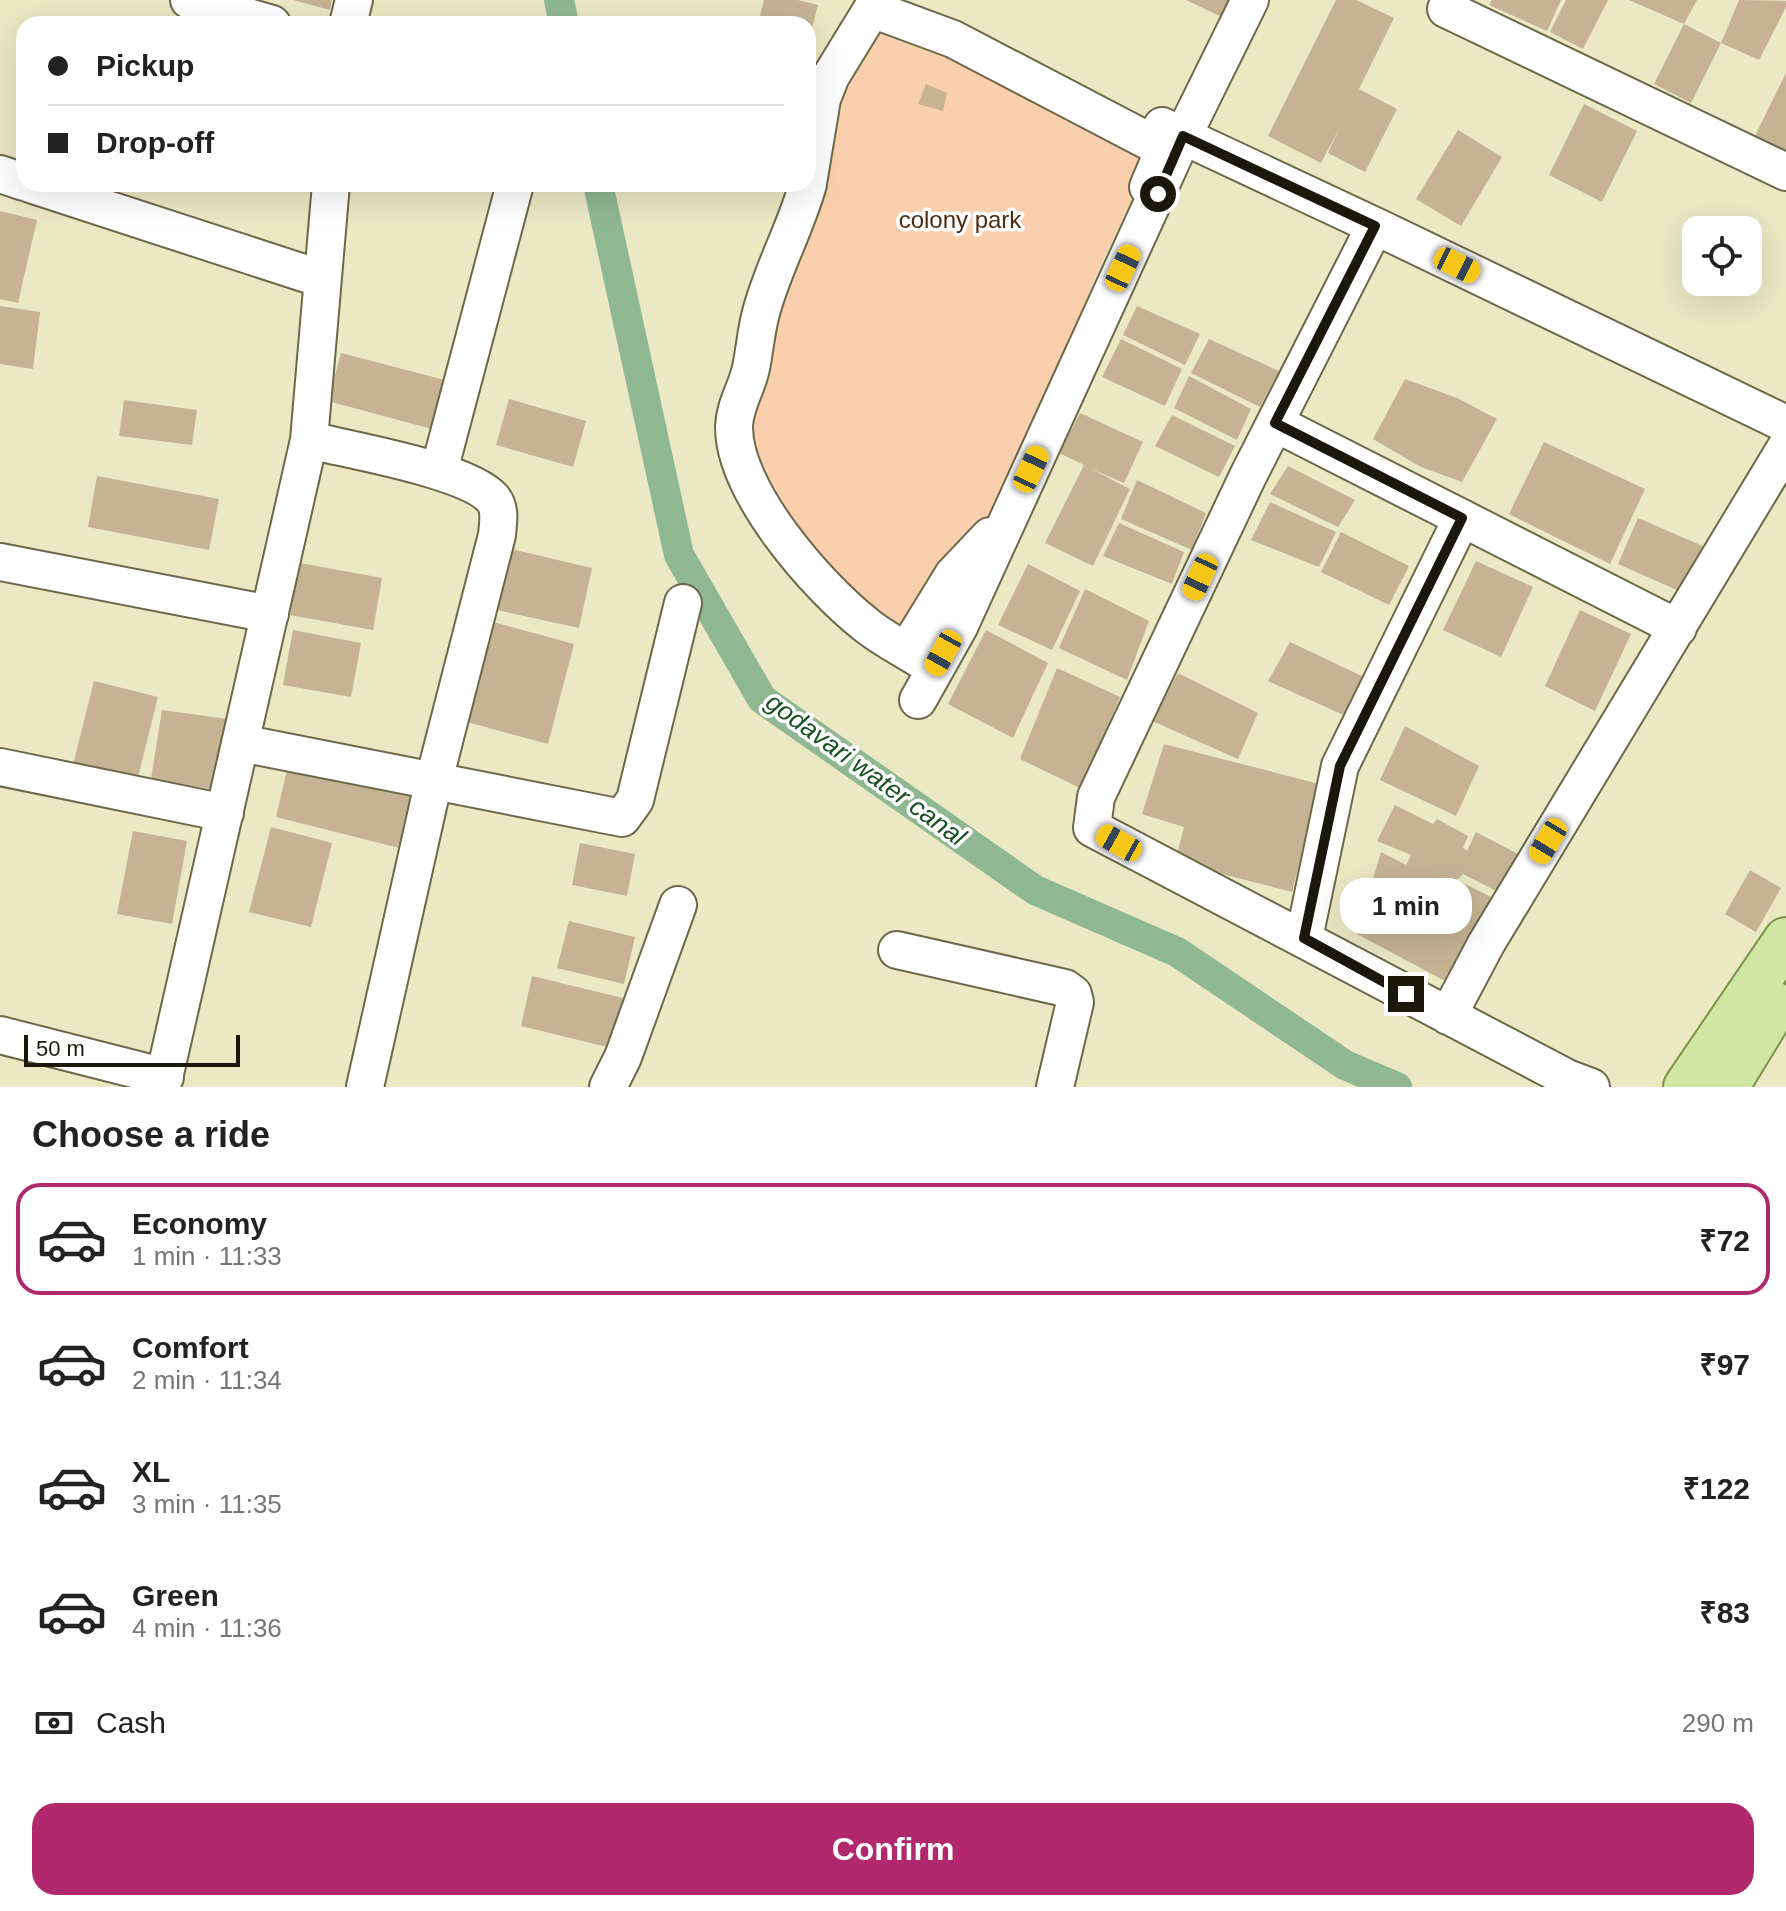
<!DOCTYPE html>
<meta charset="utf-8">
<style>
body{margin:0;font-family:Arial,sans-serif;background:#f2f2f2;color:#222;height:100vh;display:flex;flex-direction:column;font-size:30px;white-space:nowrap}
*{box-sizing:border-box;margin:0}
p{font-size:26px;color:#767676}
.icon{flex:none;width:44px;height:44px;fill:none;stroke:currentColor;stroke-width:2;stroke-linecap:round;stroke-linejoin:round}
.map{position:relative;height:1087px;overflow:hidden}
.drawer{display:flex;flex-direction:column;background:#fff;flex:1}
.drawer>*{flex:none}
.hud{position:absolute;left:16px;top:16px;width:800px;height:176px;border-radius:24px;box-shadow:0 8px 32px #0002;display:grid;align-content:center;height:176px;padding:0 32px;background:#fff}
.controls{position:absolute;left:1682px;top:216px;display:grid;gap:16px}
.controls a{display:grid;place-items:center;width:80px;height:80px;border-radius:16px;background:#fff;box-shadow:0 8px 32px #0002;font-size:40px}
.scale{position:absolute;left:24px;bottom:20px;width:216px;box-sizing:border-box;padding-left:8px;border:4px solid #19180b;border-top:0;font-size:22px;line-height:28px;white-space:nowrap;color:#19180b;-webkit-text-stroke:6px #fff;paint-order:stroke}
.end{position:absolute;width:36px;height:36px;margin:-18px;border:10px solid #19180b;background:#fff;box-shadow:0 0 0 4px #fff}
.from{border-radius:50%}
.bubble{position:absolute;height:56px;border-radius:24px;background:#fff;box-shadow:0 8px 32px #0002;font-size:26px;font-weight:700;line-height:56px;text-align:center}
.car{position:absolute;width:24px;height:48px;margin:-24px -12px;border-radius:10px;box-shadow:0 0 6px 2px #0007;background:linear-gradient(#f5c518 24%,#345 0 40%,#f5c518 0 76%,#345 0 86%,#f5c518 0)}
.hud b{display:flex;align-items:center;gap:28px;height:76px;font-size:30px}
.hud b+b{border-top:2px solid #e0e0e0}
.hud i{width:20px;height:20px;background:#222}
ul{padding:0;list-style:none}
li{display:flex;align-items:center;gap:24px;height:112px;margin:0 16px 12px;padding:0 16px;border:4px solid transparent;border-radius:24px}
li div{flex:1}
li b{display:block;font-size:30px}
li em{font-style:normal;font-weight:700}
li.selected{border-color:#b1296c}
li>.icon{width:72px;height:72px;stroke-width:1.5}
h2{padding:0 32px;font-size:36px;line-height:96px}
.pay{display:flex;align-items:center;gap:20px;height:88px;padding:0 32px;font-size:30px}
.pay p{margin-inline-start:auto}
.primary-button{display:flex;gap:16px;margin-top:auto;padding:16px 32px}
.primary-button a{flex:1;height:92px;border-radius:24px;background:#b1296c;color:#fff;font-size:32px;font-weight:700;line-height:92px;text-align:center}
.map>svg:first-child{display:block}
.green{fill:#f9cfad}
.lines{fill:none;stroke-linecap:round;stroke-linejoin:round}
.canal{stroke:#8fb791;stroke-width:30}
.building{fill:#c5b394}
.minor-casing{stroke:#6c6949;stroke-width:40}
.major-casing{stroke:#7c9348;stroke-width:48}
.minor{stroke:#fff;stroke-width:36}
.major{stroke:#d0e6a5;stroke-width:44}
.route{stroke:#19180b;stroke-width:10}
.labels{text-anchor:middle;stroke-width:7;stroke-linejoin:round;paint-order:stroke}
.park-label{font-size:24px;fill:#4b2c11;stroke:#fff}
.water-label{font-size:26px;font-style:italic;fill:#175220;stroke:#fff}
</style>
<div class="map">
<svg width="1786" height="1087" viewBox="0 0 1786 1087">
<rect width="100%" height="100%" fill="#ebe8c4"/>
<path class="green" d="M 879,32 L 949,48 L 1156,150 L 1098,270 L 1052,387 L 1005,478 L 989,530 L 905,643 L 781,526 L 746,429 L 844,75 Z"/>
<g class="lines">
<path class="canal" d="M 559,0 L 564,24
M 598,184 L 679,555 L 762,699 L 1035,890 L 1177,952 L 1345,1065 L 1397,1087"/>
</g>
<path class="building" d="M 293,0 L 332,0 L 330,10 Z
M 764,0 L 798,0 L 818,5 L 809,39 L 808,24 L 758,24 Z
M 1186,0 L 1230,0 L 1222,17 Z
M 1336,0 L 1356,0 L 1394,18 L 1359,89 L 1397,109 L 1365,172 L 1328,153 L 1340,127 L 1321,163 L 1268,136 Z
M 1492,0 L 1561,0 L 1547,31 L 1489,5 Z
M 1566,0 L 1608,0 L 1583,49 L 1550,32 Z
M 1629,0 L 1697,0 L 1684,24 Z
M 1739,0 L 1786,1 L 1786,7 L 1759,60 L 1721,43 Z
M 1684,24 L 1721,43 L 1691,103 L 1654,84 Z
M 1786,73 L 1786,154 L 1754,138 Z
M 926,84 L 947,93 L 943,111 L 918,104 Z
M 1584,104 L 1637,131 L 1602,202 L 1549,175 Z
M 1458,130 L 1502,157 L 1461,226 L 1416,199 Z
M 0,211 L 37,220 L 18,303 L 0,299 Z
M 0,306 L 40,312 L 33,369 L 0,364 Z
M 1137,306 L 1200,334 L 1185,365 L 1123,335 Z
M 1121,339 L 1182,369 L 1165,406 L 1102,377 Z
M 1209,339 L 1279,371 L 1260,407 L 1191,373 Z
M 341,353 L 445,380 L 432,429 L 328,401 Z
M 1189,376 L 1251,409 L 1237,440 L 1174,408 Z
M 1405,379 L 1457,398 L 1497,419 L 1462,482 L 1421,467 L 1373,439 Z
M 509,399 L 586,421 L 573,467 L 496,445 Z
M 124,400 L 197,410 L 192,445 L 119,436 Z
M 1080,413 L 1143,442 L 1124,483 L 1091,469 L 1130,489 L 1093,566 L 1045,543 L 1084,465 L 1059,453 Z
M 1172,415 L 1235,446 L 1219,477 L 1155,446 Z
M 1544,442 L 1645,489 L 1610,564 L 1509,514 Z
M 1288,466 L 1355,500 L 1338,527 L 1270,494 Z
M 97,476 L 219,499 L 209,550 L 88,527 Z
M 1137,480 L 1206,513 L 1192,550 L 1121,519 Z
M 1270,502 L 1336,532 L 1319,567 L 1251,540 Z
M 1638,518 L 1705,547 L 1686,594 L 1618,564 Z
M 1119,523 L 1184,552 L 1172,584 L 1103,556 Z
M 1341,532 L 1409,566 L 1389,605 L 1321,572 Z
M 511,549 L 592,568 L 579,628 L 497,610 Z
M 1476,561 L 1533,587 L 1501,657 L 1443,630 Z
M 300,563 L 382,578 L 373,630 L 290,615 Z
M 1028,564 L 1080,591 L 1052,650 L 998,625 Z
M 1085,589 L 1149,621 L 1127,680 L 1059,648 Z
M 1580,610 L 1631,634 L 1595,711 L 1545,686 Z
M 493,622 L 574,644 L 548,744 L 467,722 Z
M 293,630 L 361,643 L 351,697 L 283,685 Z
M 986,630 L 1048,663 L 1013,738 L 948,704 Z
M 1290,642 L 1364,677 L 1346,716 L 1268,681 Z
M 1057,668 L 1120,697 L 1082,789 L 1020,759 Z
M 1178,673 L 1258,713 L 1238,759 L 1152,721 Z
M 94,681 L 158,697 L 136,785 L 72,769 Z
M 162,710 L 227,719 L 216,790 L 151,779 Z
M 1405,726 L 1479,766 L 1456,816 L 1380,780 Z
M 1164,744 L 1319,784 L 1292,892 L 1175,862 L 1184,827 L 1142,814 Z
M 288,766 L 419,799 L 407,850 L 276,817 Z
M 1395,805 L 1433,824 L 1437,819 L 1468,836 L 1463,848 L 1467,851 L 1476,832 L 1518,854 L 1498,892 L 1463,874 L 1457,880 L 1495,899 L 1445,981 L 1357,934 L 1381,852 L 1406,865 L 1411,855 L 1377,841 Z
M 271,827 L 332,843 L 311,927 L 249,912 Z
M 133,831 L 187,841 L 172,924 L 117,914 Z
M 580,843 L 635,854 L 627,896 L 572,885 Z
M 1750,870 L 1781,888 L 1756,932 L 1725,914 Z
M 569,921 L 635,937 L 624,984 L 557,968 Z
M 532,976 L 623,998 L 611,1048 L 521,1026 Z"/>
<g class="lines">
<g class="minor-casing">
<path id="minor" d="M 189,0 L 272,24
M 1451,0 L 1446,9 L 1786,172
M 348,24 L 354,0
M 1162,126 L 1183,136 L 1250,0
M 0,174 L 24,182
M 808,183 L 822,99 L 831,76 L 872,9 L 953,39 L 1156,145 L 1162,154 L 1148,187
M 30,184 L 322,279
M 808,184 C 796,227 774,266 762,309 C 756,329 755,349 751,368 C 747,388 735,404 734,426 C 733,491 817,586 865,624 C 883,639 906,650 926,663
M 1375,226 L 1786,424
M 1275,423 L 1678,628
M 309,440 C 349,450 469,470 493,499 C 501,509 498,523 497,535 L 433,784 L 365,1087
M 439,471 L 515,184
M 0,562 L 270,614
M 907,650 L 953,575 L 990,536
M 918,700 L 959,627 L 1183,136 L 1375,226 L 1248,476 L 1096,797 L 1092,828 L 1567,1078 L 1591,1087
M 241,743 L 622,818 L 635,800 L 683,603
M 0,767 L 225,813
M 1304,938 L 1340,766 L 1462,518
M 897,950 L 1065,988 L 1073,994 L 1075,1002 L 1055,1087
M 1448,1016 L 1486,944 L 1786,447
M 0,1035 L 165,1077
M 162,1087 L 309,440 L 331,184
M 608,1087 L 623,1057 L 678,905"/>
</g>
<g class="major-casing">
<path id="major" d="M 1686,1087 L 1786,940
M 1726,1087 L 1776,1005"/>
</g>
<use href="#minor" class="minor"/>
<use href="#major" class="major"/>
</g>
<g class="lines">
<path class="route" d="M 1158,194 L 1183,136 L 1375,226 L 1275,423 L 1462,518 L 1340,766 L 1304,938 L 1406,994"/>
</g>
<g class="labels">
<g class="park-label">
<text x="960" y="228">colony park</text>
</g>
<g class="water-label">
<text transform="translate(866 769) rotate(36)" y="9">godavari water canal</text>
</g>
</g>
</svg>
<div class="controls">
<a><svg class="icon" aria-label="locate" viewBox="0 0 24 24"><circle cx="12" cy="12" r="6"/><path d="M12 2v4M12 18v4M2 12h4M18 12h4"/></svg></a>
</div>
<div class="scale">50 m</div>
<i class="end from" style="left:1158px;top:194px"></i>
<i class="end" style="left:1406px;top:994px"></i>
<div class="bubble" style="left:1340px;top:878px;width:132px">1 min</div>
<i class="car" style="left:1457px;top:265px;rotate:116deg"></i>
<i class="car" style="left:1123px;top:268px;rotate:25deg"></i>
<i class="car" style="left:1031px;top:469px;rotate:25deg"></i>
<i class="car" style="left:1200px;top:577px;rotate:205deg"></i>
<i class="car" style="left:943px;top:653px;rotate:209deg"></i>
<i class="car" style="left:1548px;top:841px;rotate:211deg"></i>
<i class="car" style="left:1119px;top:843px;rotate:299deg"></i>
<div class="hud">
<b><i class="from"></i>Pickup</b>
<b><i></i>Drop-off</b>
</div>
</div>
<section class="drawer">
<h2>Choose a ride</h2>
<ul>
<li class="selected"><svg class="icon" aria-label="car" viewBox="0 0 24 24"><path d="M5 17H2v-5l4-1 3-4h7l3 4 3 1v5h-3M9 17h6M6 11h13"/><circle cx="7" cy="17" r="2"/><circle cx="17" cy="17" r="2"/></svg><div><b>Economy</b><p>1 min · 11:33</p></div><em>₹72</em></li>
<li><svg class="icon" aria-label="car" viewBox="0 0 24 24"><path d="M5 17H2v-5l4-1 3-4h7l3 4 3 1v5h-3M9 17h6M6 11h13"/><circle cx="7" cy="17" r="2"/><circle cx="17" cy="17" r="2"/></svg><div><b>Comfort</b><p>2 min · 11:34</p></div><em>₹97</em></li>
<li><svg class="icon" aria-label="car" viewBox="0 0 24 24"><path d="M5 17H2v-5l4-1 3-4h7l3 4 3 1v5h-3M9 17h6M6 11h13"/><circle cx="7" cy="17" r="2"/><circle cx="17" cy="17" r="2"/></svg><div><b>XL</b><p>3 min · 11:35</p></div><em>₹122</em></li>
<li><svg class="icon" aria-label="car" viewBox="0 0 24 24"><path d="M5 17H2v-5l4-1 3-4h7l3 4 3 1v5h-3M9 17h6M6 11h13"/><circle cx="7" cy="17" r="2"/><circle cx="17" cy="17" r="2"/></svg><div><b>Green</b><p>4 min · 11:36</p></div><em>₹83</em></li>
</ul>
<div class="pay"><svg class="icon" aria-label="cash" viewBox="0 0 24 24"><path d="M3 7h18v10H3z"/><circle cx="12" cy="12" r="2"/></svg>Cash<p>290 m</p></div>
<div class="primary-button"><a>Confirm</a></div>
</section>
